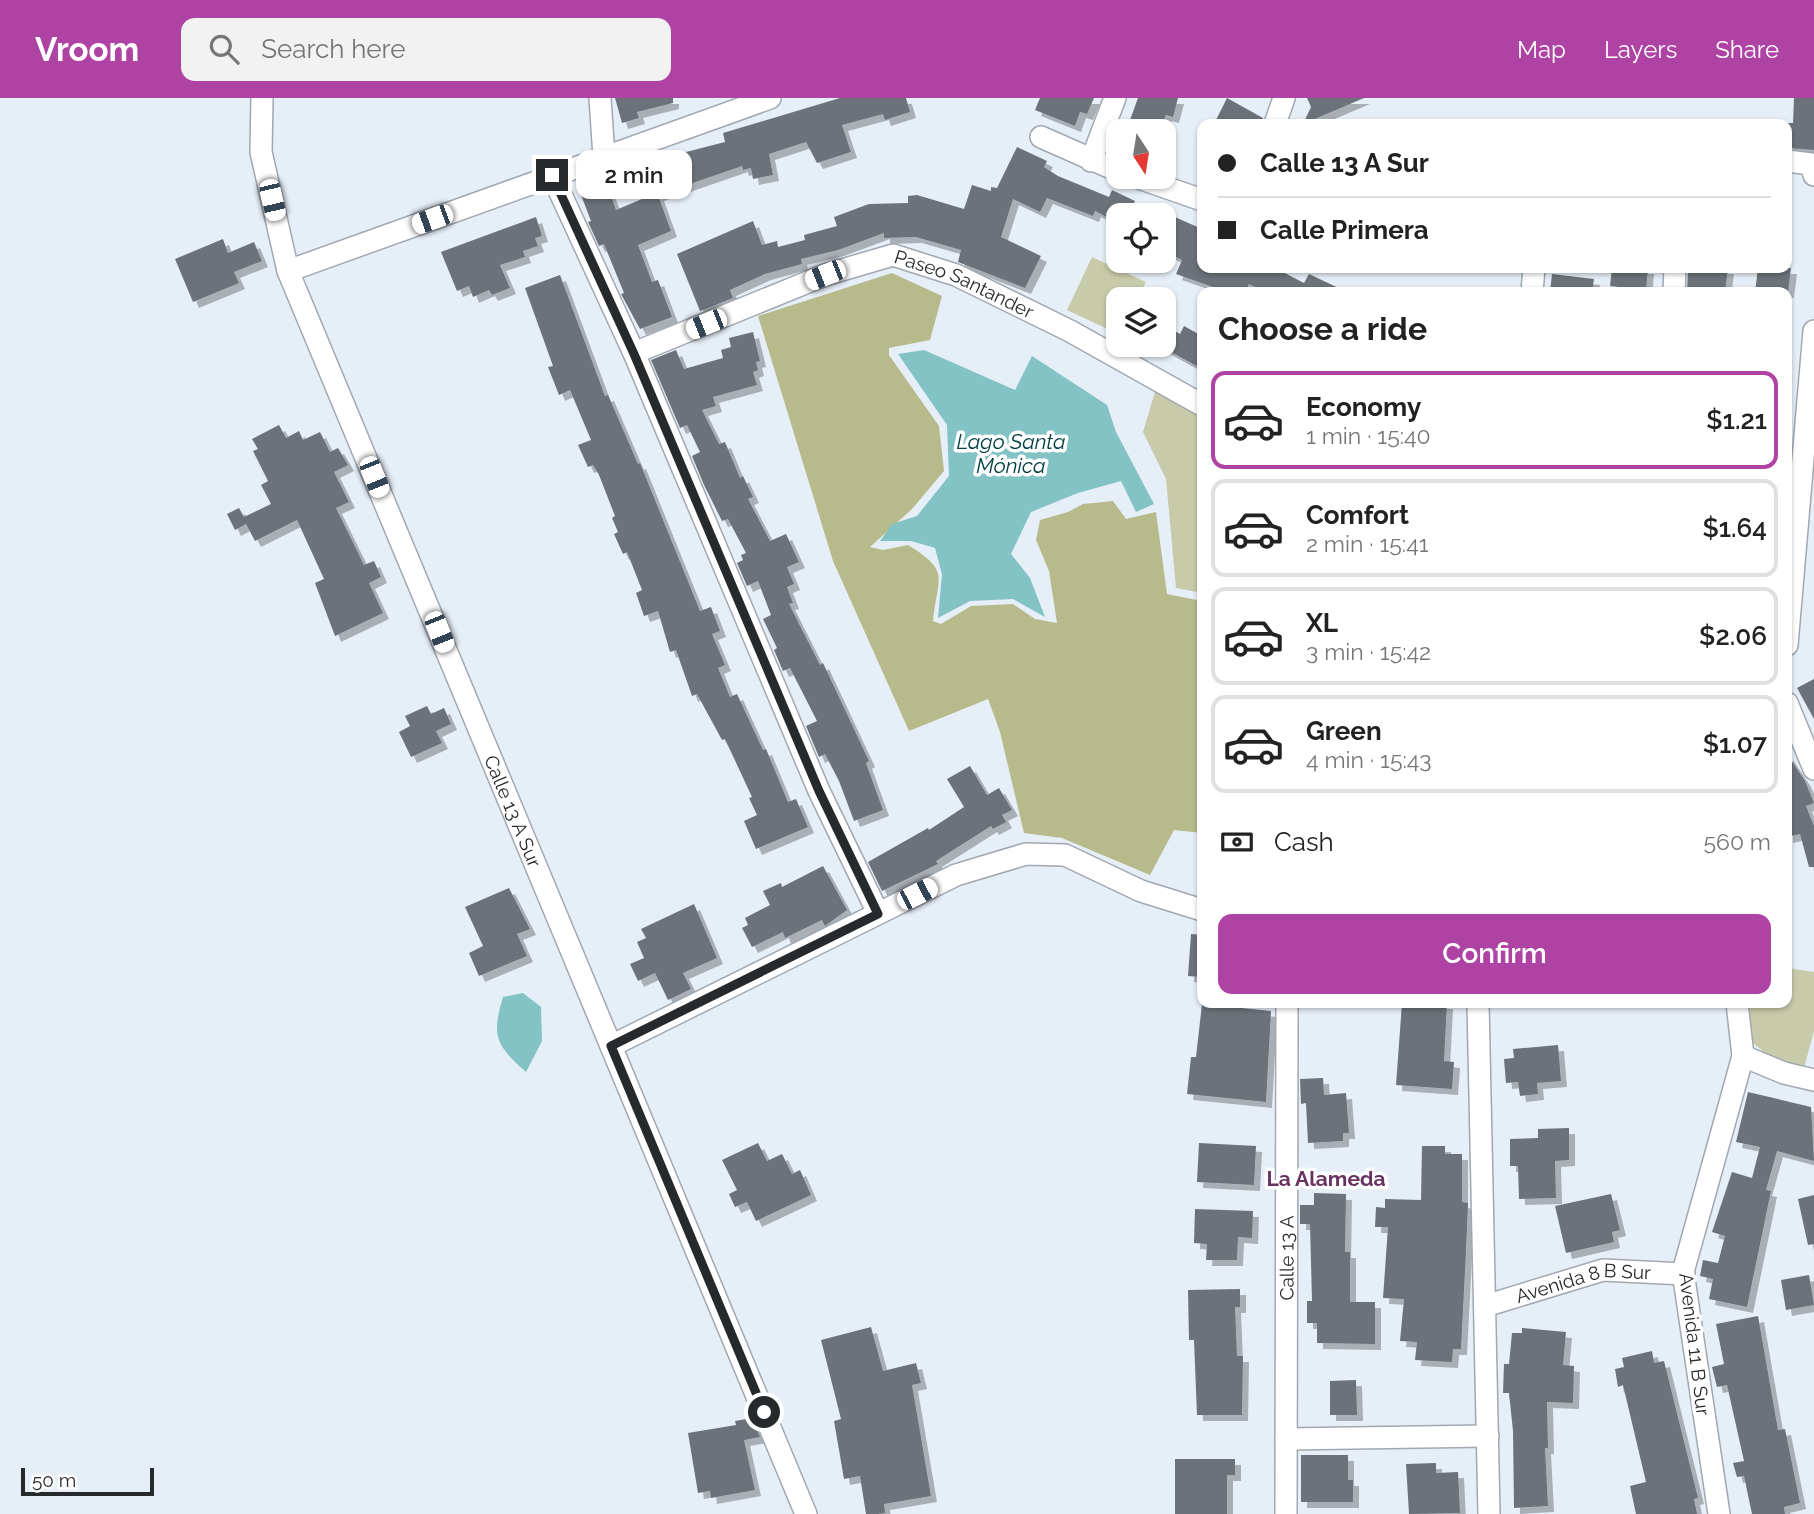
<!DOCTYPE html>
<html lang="en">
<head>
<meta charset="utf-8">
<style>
	:root { --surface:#fff; --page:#f2f2f2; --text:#222; --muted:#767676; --line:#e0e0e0; --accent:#af43a3 }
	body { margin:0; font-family:Raleway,sans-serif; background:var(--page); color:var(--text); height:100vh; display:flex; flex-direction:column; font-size:26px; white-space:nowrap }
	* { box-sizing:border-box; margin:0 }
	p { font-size:23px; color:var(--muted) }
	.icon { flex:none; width:38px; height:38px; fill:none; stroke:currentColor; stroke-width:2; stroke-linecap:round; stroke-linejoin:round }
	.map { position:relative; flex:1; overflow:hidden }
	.side { position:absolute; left:1197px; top:189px; width:595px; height:721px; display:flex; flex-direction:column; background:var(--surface); border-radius:14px; box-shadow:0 2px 5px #0004 }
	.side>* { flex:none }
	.guide { position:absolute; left:1197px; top:21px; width:595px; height:154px; border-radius:14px; box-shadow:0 2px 5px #0004; display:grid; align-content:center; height:154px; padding:0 21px; background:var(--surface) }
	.needle { width:46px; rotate:168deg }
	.fabs { position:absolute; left:1106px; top:21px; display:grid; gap:14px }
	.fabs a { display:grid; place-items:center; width:70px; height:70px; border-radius:14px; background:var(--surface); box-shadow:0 2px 5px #0004; font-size:35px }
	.scale { position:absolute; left:21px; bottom:18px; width:133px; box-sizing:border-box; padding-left:7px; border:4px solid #272a2d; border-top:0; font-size:19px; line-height:24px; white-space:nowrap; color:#272a2d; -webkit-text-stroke:5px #fff; paint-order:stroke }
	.end { position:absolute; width:32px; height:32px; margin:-16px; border:9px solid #272a2d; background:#fff; box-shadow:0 0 0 4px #fff }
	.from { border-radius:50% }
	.bubble { position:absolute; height:49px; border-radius:14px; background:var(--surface); box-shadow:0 2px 5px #0004; font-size:23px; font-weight:600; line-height:49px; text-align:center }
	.car { position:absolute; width:21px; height:42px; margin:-21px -10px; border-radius:9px; box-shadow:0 0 5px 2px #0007; background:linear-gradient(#fff 24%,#345 0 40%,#fff 0 76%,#345 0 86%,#fff 0) }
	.guide b { display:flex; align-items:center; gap:24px; height:66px; font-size:26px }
	.guide b+b { border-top:2px solid var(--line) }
	.guide i { width:18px; height:18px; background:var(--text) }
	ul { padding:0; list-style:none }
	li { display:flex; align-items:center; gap:21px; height:98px; margin:0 14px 10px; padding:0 7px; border:4px solid var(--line); border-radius:14px }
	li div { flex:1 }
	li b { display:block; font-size:26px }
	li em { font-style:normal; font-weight:600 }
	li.selected { border-color:var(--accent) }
	li>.icon { width:63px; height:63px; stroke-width:1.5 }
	h2 { padding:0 21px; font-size:32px; line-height:84px }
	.pay { display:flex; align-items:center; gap:18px; height:77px; padding:0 21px; font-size:26px }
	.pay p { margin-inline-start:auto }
	.cta { display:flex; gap:14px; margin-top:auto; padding:14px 21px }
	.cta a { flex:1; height:80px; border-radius:14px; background:var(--accent); color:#fff; font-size:28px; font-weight:600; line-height:80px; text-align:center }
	header { display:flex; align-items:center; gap:42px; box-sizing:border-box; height:98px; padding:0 35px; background:var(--accent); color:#fff }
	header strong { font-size:33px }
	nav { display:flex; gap:38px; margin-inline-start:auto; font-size:24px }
	.search { width:490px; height:63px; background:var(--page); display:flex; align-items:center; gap:18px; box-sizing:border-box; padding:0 24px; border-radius:14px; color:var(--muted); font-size:26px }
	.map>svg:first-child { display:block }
	.green { fill:#c8cba9 }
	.forest { fill:#b7bb8c }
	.water { fill:#83c2c5 }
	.building { fill:#6c727a; filter:url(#shadow) }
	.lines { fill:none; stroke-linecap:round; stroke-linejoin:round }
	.minor-casing { stroke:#a1a8b1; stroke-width:24 }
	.minor { stroke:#fff; stroke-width:21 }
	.route { stroke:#272a2d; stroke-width:9 }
	.labels { text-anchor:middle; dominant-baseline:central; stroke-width:7; stroke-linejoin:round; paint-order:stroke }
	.street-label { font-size:19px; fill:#272a2d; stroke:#fff }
	.water-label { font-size:21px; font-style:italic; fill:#034043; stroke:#fff }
	.neighbourhood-label { font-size:21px; font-weight:bold; fill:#683261; stroke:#fff }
</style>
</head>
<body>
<header>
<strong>Vroom</strong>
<div class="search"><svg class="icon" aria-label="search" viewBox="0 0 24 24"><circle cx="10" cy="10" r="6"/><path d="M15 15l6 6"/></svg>Search here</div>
<nav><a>Map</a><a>Layers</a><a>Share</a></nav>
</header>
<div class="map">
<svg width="1814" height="1416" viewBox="0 0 1814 1416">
	<defs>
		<filter id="shadow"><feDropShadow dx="6" dy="6" stdDeviation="0" flood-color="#0004"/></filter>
	</defs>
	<rect width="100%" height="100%" fill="#e6eef7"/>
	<g class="green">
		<polygon points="1092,159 1146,184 1138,201 1118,201 1118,236 1067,212"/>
		<polygon points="1155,294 1202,316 1202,495 1176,490 1166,381 1143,334"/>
		<polygon points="1787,870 1814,874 1814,933 1804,970 1770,958 1751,944 1748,905 1787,905"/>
	</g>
	<path class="forest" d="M892,175L942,198L930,242L889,250V257L939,328L944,373L912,411L870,449L883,452L908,447C952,474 937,479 933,523L941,526L971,508L1013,506L1035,521L1057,525L1049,473L1036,442L1040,422L1068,414L1083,406L1113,403L1126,421L1156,414L1167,496L1202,503V735L1174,732L1150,777L1062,740L1024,735L1000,634L988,601L909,633L833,463L758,218Z"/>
	<g class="water">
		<polygon points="924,252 1015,292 1032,258 1107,307 1116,334 1154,406 1136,414 1121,383 1078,395 1031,414 1011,456 1030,480 1045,519 1013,501 970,503 938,520 942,476 935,450 911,443 880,443 892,426 917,418 949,378 947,327 898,256"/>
		<path d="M523,895L541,909L542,943L526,974C496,947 491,939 503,899Z"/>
	</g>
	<g class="building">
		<polygon points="615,0 673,0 673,5 637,14 639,20 622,25"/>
		<polygon points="840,0 906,0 910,14 885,22 883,16 842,27 851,54 817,65 806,44 769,56 773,77 753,81 751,70 743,72 742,68 658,97 671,133 638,147 652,184 658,182 672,219 640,231 621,196 624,195 604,146 599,148 588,124 591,123 578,89 604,79 616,112 656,95 647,64 725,44 723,35"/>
		<polygon points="1040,0 1094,0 1087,16 1080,14 1075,28 1035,12"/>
		<polygon points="1138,0 1178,0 1173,19 1166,17 1160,33 1126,33"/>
		<polygon points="1227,0 1263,20 1262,26 1224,26 1216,22"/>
		<polygon points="1307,0 1364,0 1303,26 1311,9"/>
		<polygon points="1794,0 1814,0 1814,52 1787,50 1787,25 1793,25"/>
		<polygon points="1017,49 1047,63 1044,69 1058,78 1109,99 1112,92 1135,103 1128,117 1118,117 1118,125 1095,113 1093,118 1047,100 1040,114 1013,101 1001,139 1041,158 1025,190 958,164 961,152 916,139 884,140 884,135 838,152 801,161 802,166 765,176 730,192 733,200 700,213 677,156 753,123 762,147 777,143 778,149 805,142 804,137 837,128 834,119 869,106 908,105 908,98 917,97 964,111 972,87 991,93 991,89 997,90"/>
		<polygon points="1168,116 1202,131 1202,170 1275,170 1304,185 1309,176 1347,194 1265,194 1249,186 1246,194 1227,194 1176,176 1182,162 1164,153 1164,126"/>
		<polygon points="536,119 542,138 535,140 538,148 523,153 525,159 500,167 510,190 492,197 489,192 473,199 469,188 457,193 441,154"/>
		<polygon points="223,141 228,155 254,144 262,163 234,174 239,185 193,204 175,161"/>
		<polygon points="1612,170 1648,170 1646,192 1610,188"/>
		<polygon points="1688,170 1728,170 1725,194 1687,193"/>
		<polygon points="1758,170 1791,170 1788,194 1755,194"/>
		<polygon points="1552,176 1594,181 1592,194 1550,194"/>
		<polygon points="560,177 605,298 608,297 638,366 640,365 700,513 711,509 720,533 712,536 725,567 718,570 730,599 737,596 763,652 766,651 788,704 796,701 808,729 756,751 744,723 757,717 749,700 752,699 725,641 722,642 697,596 692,598 676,552 670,554 658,513 644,518 636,495 642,492 627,454 623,456 614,436 618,434 612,420 615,418 599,377 593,367 588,369 578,347 591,342 570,292 559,297 548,269 553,268 525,190"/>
		<polygon points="1164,227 1180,236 1184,228 1202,238 1202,271 1164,250"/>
		<polygon points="753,234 760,263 756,264 758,272 753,274 757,287 713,299 716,308 702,312 719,346 725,344 740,380 743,378 753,399 748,401 770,443 786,436 799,464 787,469 794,486 787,489 793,505 789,506 820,567 823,565 869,663 866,665 883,712 854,723 839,683 825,656 819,659 806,628 817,623 790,570 783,573 774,552 777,550 763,521 771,517 758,483 747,488 737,465 743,462 741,457 746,455 728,421 722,423 704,387 692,358 700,354 687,327 680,330 651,262 676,252 684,271 723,260 721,252 731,249 729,240"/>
		<polygon points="279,327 286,340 299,333 303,342 320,334 330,354 338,350 348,367 334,374 349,404 336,410 364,467 374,463 381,479 369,485 383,515 335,538 315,485 324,481 297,422 255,443 246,426 235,432 227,416 239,410 244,419 271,406 261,387 268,383 253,353 258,351 252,341"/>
		<polygon points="1814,581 1814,621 1797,590"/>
		<polygon points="427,608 431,616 444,610 451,626 436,633 442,645 411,659 399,634 410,628 405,618"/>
		<polygon points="1787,656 1805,683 1814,705 1806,708 1814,728 1814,769 1809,769 1800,736 1787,739"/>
		<polygon points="970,668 987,697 999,690 1012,712 1002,717 1006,724 993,731 991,728 936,763 938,766 882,793 868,764 928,730 929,732 964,709 947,681"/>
		<polygon points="823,768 847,812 825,828 822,822 785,840 783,834 752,849 742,830 748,827 745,820 770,807 763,793 781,785 782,789"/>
		<polygon points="509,790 530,831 517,836 527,858 479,878 469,855 483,848 465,809"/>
		<polygon points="694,806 717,860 683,875 691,891 668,902 655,875 638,883 630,866 644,860 637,844 646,840 641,831"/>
		<polygon points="1191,836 1202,837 1202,879 1188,878"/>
		<polygon points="1402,905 1447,905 1444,963 1454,964 1452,991 1396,987"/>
		<polygon points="1202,906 1271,913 1266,1004 1187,996 1191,959 1196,959"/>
		<polygon points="1558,947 1561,983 1537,985 1538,996 1520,998 1518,984 1506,985 1504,961 1514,960 1513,951"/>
		<polygon points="1323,980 1324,997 1346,995 1349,1035 1343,1035 1343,1043 1308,1045 1306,1005 1301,1006 1300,981"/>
		<polygon points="1748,994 1811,1009 1814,1063 1777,1053 1766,1092 1771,1093 1747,1209 1709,1201 1713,1181 1700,1178 1703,1162 1718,1165 1725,1138 1712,1134 1732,1074 1752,1080 1760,1049 1736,1044"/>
		<polygon points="1569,1030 1569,1062 1555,1063 1556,1100 1519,1101 1518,1068 1510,1068 1510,1041 1538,1040 1538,1031"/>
		<polygon points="758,1045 767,1063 782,1056 792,1076 800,1072 811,1097 756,1123 747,1104 735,1109 729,1096 737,1092 722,1062"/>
		<polygon points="1199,1045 1256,1048 1254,1087 1197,1084"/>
		<polygon points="1422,1048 1445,1048 1445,1056 1462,1056 1462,1104 1468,1105 1466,1153 1461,1251 1453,1251 1452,1264 1415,1262 1417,1244 1400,1243 1404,1201 1383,1200 1388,1129 1375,1129 1376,1109 1385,1110 1385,1101 1421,1102"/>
		<polygon points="1314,1095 1346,1096 1345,1154 1350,1154 1350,1204 1375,1204 1375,1246 1317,1245 1317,1225 1307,1225 1307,1203 1312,1203 1310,1126 1300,1126 1300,1107 1314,1107"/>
		<polygon points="1611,1096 1620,1132 1612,1134 1614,1144 1566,1155 1555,1108"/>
		<polygon points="1814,1097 1814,1146 1808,1147 1798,1101"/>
		<polygon points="1195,1111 1253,1113 1252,1140 1238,1139 1237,1162 1206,1162 1207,1146 1194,1145"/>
		<polygon points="1809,1177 1814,1207 1786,1212 1781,1182"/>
		<polygon points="1240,1191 1240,1209 1235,1209 1237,1258 1243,1258 1242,1317 1197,1317 1194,1242 1189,1242 1188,1192"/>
		<polygon points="1758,1218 1778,1332 1785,1331 1800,1405 1784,1409 1785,1416 1752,1416 1744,1378 1737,1379 1733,1365 1744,1363 1727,1287 1717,1289 1712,1269 1724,1266 1716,1226"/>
		<polygon points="871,1229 883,1273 916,1265 921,1285 912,1287 931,1398 884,1406 885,1415 878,1416 866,1416 860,1378 844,1381 834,1323 841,1321 821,1242"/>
		<polygon points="1522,1230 1566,1234 1563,1267 1574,1268 1573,1305 1547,1304 1548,1350 1545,1350 1548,1408 1514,1410 1513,1333 1509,1295 1503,1295 1504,1266 1509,1266 1512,1235 1522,1235"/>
		<polygon points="1652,1253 1654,1265 1664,1263 1698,1400 1694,1401 1697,1416 1636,1416 1630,1388 1646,1384 1623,1287 1618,1289 1615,1271 1624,1269 1622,1260"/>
		<polygon points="1356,1282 1357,1317 1330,1317 1330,1283"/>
		<polygon points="752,1320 760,1339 744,1342 755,1392 711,1400 710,1393 698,1395 688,1335 736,1327 735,1323"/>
		<polygon points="1301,1357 1348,1357 1348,1382 1353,1382 1353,1404 1301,1404"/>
		<polygon points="1175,1361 1235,1361 1235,1377 1227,1377 1227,1416 1175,1416"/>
		<polygon points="1436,1365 1436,1375 1458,1374 1460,1415 1409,1416 1406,1366"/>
	</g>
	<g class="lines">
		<g class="minor-casing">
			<g id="minor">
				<path id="s1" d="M262,0L261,54L288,173L806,1416"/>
				<polyline points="600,0 604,59"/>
				<polyline points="1275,26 1284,0"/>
				<polyline points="1041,39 1118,73"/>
				<polyline points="1091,63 1115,0"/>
				<polyline points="1787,63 1811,66 1814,77"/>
				<polyline points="552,77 634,255 819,693 878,815"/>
				<polyline points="1136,79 1202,102"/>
				<polyline points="288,173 770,0"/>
				<polyline points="1532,194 1534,170"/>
				<polyline points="1674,194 1675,170"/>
				<path id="s2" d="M634,255L825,177L893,157L956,177L1070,233L1202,307"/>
				<polyline points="1787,547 1814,233"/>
				<polyline points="1787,605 1814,671"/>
				<polyline points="1478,905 1489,1416"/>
				<polyline points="611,948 956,777 1026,756 1065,757 1141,793 1202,812"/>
				<polyline points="1743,958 1784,975 1814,982"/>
				<path id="s3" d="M1485,1208L1603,1172L1684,1176"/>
				<polyline points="1286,1341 1488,1338"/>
				<path id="s4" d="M1286,1416L1287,905"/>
				<polyline points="1719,1416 1683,1174 1743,958 1737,905"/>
			</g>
		</g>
		<use href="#minor" class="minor"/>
	</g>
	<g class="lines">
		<polyline class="route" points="552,77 634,256 819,693 878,816 611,948 764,1314"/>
	</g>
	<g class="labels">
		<g class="street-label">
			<text stroke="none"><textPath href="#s2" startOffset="354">Paseo Santander</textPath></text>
			<text stroke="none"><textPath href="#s1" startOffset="761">Calle 13 A Sur</textPath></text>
			<text stroke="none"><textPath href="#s4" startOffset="256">Calle 13 A</textPath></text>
			<text stroke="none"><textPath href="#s3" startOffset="102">Avenida 8 B Sur</textPath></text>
			<text transform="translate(1695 1246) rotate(83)">Avenida 11 B Sur</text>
		</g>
		<g class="water-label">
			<text x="1011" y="343">Lago Santa<tspan x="1011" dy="24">Mónica</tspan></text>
		</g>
		<g class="neighbourhood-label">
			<text x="1326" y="1080">La Alameda</text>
		</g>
	</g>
</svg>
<div class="fabs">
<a><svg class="needle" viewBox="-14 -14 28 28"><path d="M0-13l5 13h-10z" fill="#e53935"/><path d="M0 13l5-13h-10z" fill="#767676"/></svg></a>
<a><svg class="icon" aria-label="locate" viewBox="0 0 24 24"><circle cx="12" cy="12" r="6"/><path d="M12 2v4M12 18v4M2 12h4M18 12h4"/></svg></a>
<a><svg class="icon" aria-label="layers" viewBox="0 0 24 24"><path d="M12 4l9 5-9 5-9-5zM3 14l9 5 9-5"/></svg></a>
</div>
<div class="scale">50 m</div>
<i class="end from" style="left:764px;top:1314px"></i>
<i class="end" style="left:552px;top:77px"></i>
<div class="bubble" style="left:576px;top:52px;width:116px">2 min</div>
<i class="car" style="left:272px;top:102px;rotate:167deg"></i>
<i class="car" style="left:432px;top:121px;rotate:250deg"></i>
<i class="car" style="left:825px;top:177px;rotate:248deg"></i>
<i class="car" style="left:706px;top:226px;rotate:248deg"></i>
<i class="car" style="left:374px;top:379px;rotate:158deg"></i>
<i class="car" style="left:439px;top:534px;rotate:158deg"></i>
<i class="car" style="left:917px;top:796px;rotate:63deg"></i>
<div class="guide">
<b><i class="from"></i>Calle 13 A Sur</b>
<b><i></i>Calle Primera</b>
</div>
<section class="side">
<h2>Choose a ride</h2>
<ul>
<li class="selected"><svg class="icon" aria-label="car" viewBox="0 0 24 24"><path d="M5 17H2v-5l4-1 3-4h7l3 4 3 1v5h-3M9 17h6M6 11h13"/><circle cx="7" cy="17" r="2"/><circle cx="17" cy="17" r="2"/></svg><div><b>Economy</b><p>1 min · 15:40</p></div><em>$1.21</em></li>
<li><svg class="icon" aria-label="car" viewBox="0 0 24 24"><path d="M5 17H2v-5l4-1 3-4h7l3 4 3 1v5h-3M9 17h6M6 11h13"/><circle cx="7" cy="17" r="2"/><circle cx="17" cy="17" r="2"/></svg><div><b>Comfort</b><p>2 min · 15:41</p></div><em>$1.64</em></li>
<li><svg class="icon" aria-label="car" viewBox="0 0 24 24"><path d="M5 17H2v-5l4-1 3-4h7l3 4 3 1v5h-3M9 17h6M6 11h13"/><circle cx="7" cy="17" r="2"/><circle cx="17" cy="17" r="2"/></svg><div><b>XL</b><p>3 min · 15:42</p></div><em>$2.06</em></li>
<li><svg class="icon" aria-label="car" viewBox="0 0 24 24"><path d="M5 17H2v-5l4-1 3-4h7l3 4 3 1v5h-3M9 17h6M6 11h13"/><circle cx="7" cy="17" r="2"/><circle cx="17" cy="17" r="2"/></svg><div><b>Green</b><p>4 min · 15:43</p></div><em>$1.07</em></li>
</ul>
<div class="pay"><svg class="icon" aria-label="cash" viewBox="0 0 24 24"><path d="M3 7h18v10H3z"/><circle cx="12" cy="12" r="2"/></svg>Cash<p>560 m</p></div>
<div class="cta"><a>Confirm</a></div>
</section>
</div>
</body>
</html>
